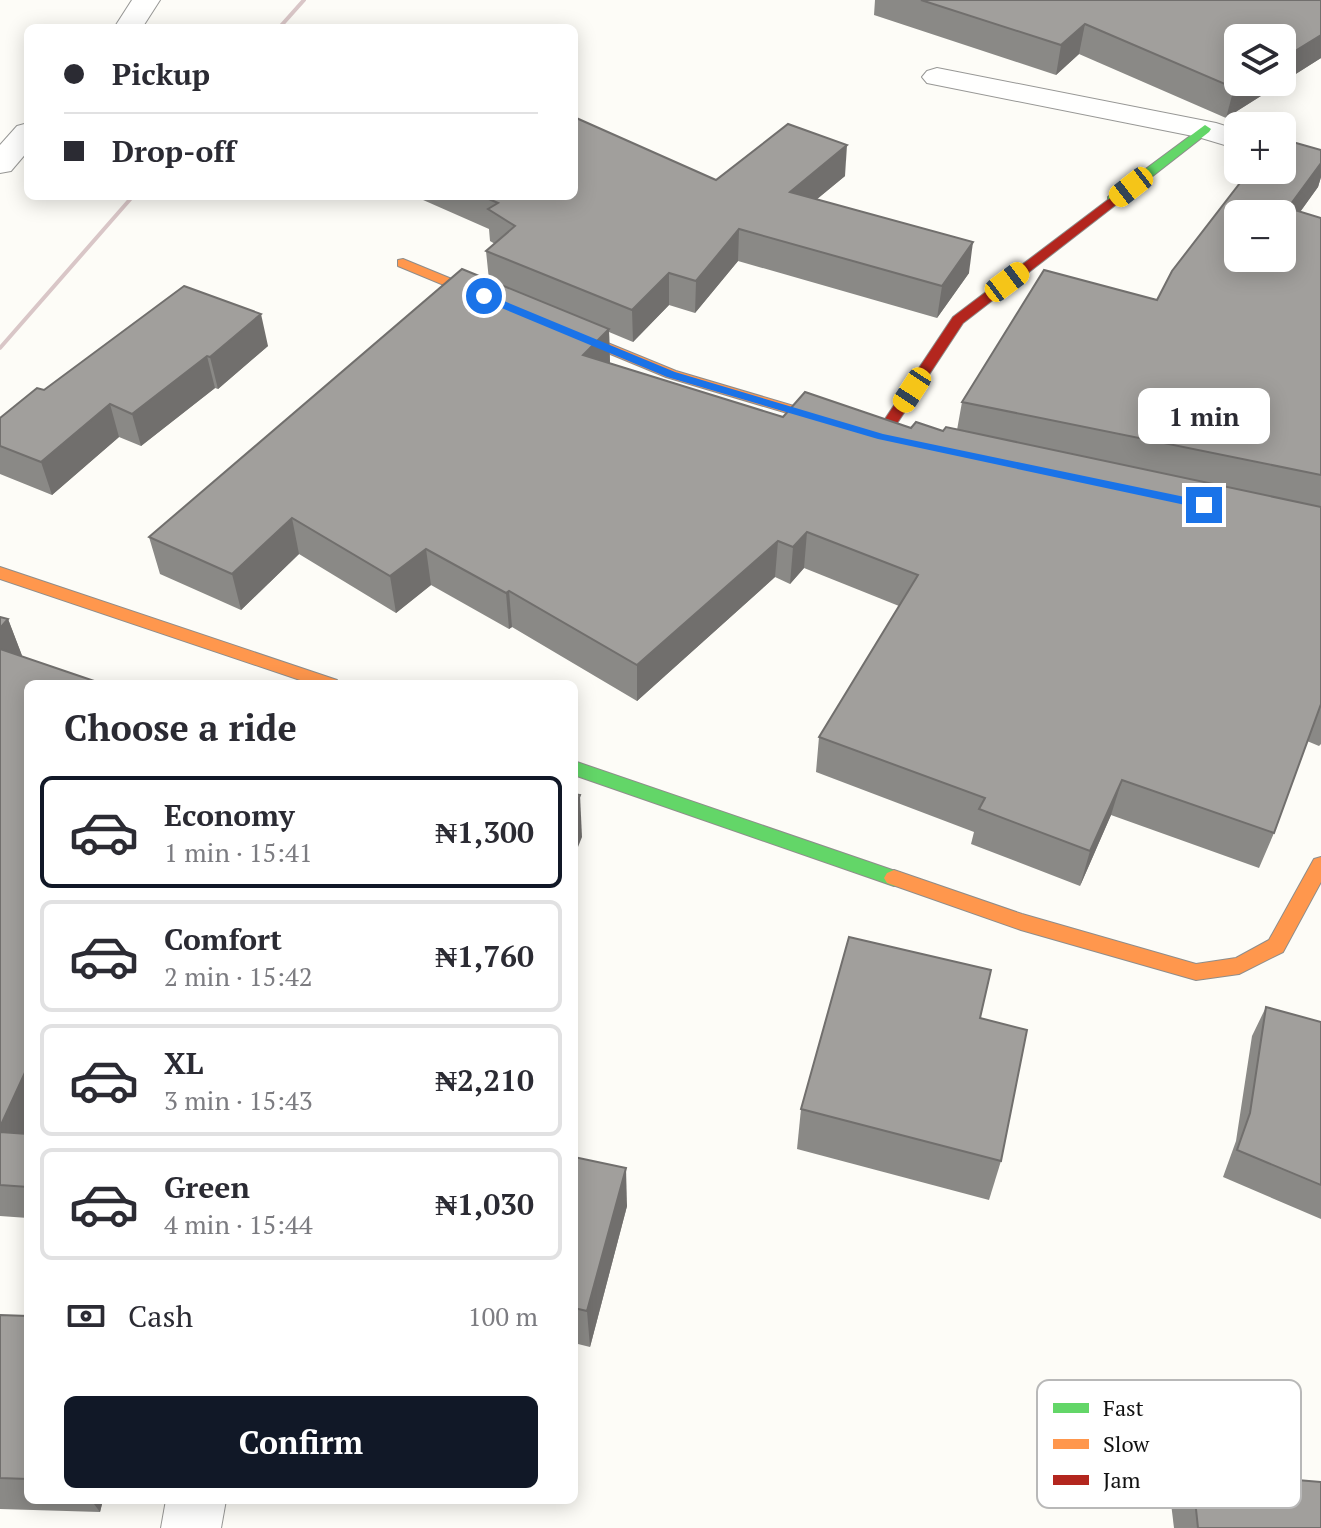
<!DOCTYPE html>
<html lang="en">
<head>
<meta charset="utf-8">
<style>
	:root { --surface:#fff; --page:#f7f7f7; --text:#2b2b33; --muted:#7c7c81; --line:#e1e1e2; --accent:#111827 }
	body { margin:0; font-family:"PT Serif",serif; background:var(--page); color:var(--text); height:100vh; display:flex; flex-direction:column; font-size:30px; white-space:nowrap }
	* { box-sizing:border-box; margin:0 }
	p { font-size:26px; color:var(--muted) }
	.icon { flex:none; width:44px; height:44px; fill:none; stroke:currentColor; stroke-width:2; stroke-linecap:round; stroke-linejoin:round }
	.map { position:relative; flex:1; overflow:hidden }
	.panel { position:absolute; left:24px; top:680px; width:554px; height:824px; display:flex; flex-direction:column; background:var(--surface); border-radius:12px; box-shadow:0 4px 20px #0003 }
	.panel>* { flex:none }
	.banner { position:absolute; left:24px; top:24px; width:554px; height:176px; border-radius:12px; box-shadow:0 4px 20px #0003; display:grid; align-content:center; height:176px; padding:0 40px; background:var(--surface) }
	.tools { position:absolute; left:1224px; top:24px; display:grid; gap:16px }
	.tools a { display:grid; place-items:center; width:72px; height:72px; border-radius:12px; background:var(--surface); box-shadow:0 4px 20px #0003; font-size:40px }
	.end { position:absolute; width:36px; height:36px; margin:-18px; border:10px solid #1a73e8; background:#fff; box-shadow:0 0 0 4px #fff }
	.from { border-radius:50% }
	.bubble { position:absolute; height:56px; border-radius:12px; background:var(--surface); box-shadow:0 4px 20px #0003; font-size:26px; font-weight:600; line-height:56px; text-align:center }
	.car { position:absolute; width:24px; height:48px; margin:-24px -12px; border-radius:10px; box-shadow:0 0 6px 2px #0007; background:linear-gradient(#f5c518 24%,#345 0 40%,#f5c518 0 76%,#345 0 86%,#f5c518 0) }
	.banner b { display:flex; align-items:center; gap:28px; height:76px; font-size:30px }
	.banner b+b { border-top:2px solid var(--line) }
	.banner i { width:20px; height:20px; background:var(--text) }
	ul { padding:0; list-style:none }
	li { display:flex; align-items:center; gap:24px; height:112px; margin:0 16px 12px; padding:0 24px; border:4px solid var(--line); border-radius:12px }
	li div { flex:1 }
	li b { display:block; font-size:30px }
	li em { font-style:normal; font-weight:600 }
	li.on { border-color:var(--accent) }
	li>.icon { width:72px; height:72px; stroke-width:1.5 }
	h2 { padding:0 40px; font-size:36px; line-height:96px }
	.pay { display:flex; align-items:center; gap:20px; height:88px; padding:0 40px; font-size:30px }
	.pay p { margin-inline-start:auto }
	.action { display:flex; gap:16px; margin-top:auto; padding:16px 40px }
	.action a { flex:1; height:92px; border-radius:12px; background:var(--accent); color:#fff; font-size:32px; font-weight:600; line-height:92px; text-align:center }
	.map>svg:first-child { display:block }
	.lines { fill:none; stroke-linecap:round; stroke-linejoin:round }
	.street-casing { stroke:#979795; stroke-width:2 }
	.fast-casing { stroke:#8e8d8b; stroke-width:2 }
	.slow-casing { stroke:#8e8d8b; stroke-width:2 }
	.jam-casing { stroke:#8e8d8b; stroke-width:2 }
	.street { fill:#fffffe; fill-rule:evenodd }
	.fast { fill:#63d668; fill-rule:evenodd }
	.slow { fill:#ff974d; fill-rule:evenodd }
	.jam { fill:#b3261e; fill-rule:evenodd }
	.rail { stroke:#d9c6c7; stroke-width:4 }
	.wall { fill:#8a8986 }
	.shaded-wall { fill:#716f6d }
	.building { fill:#a19f9c; stroke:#716f6d; stroke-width:2; fill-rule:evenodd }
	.route { fill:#1a73e8 }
	.key { fill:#fff; stroke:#b8b8b8; stroke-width:2 }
	.key-label { font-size:22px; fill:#111 }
</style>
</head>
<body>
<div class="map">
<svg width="1321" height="1528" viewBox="0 0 1321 1528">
	<rect width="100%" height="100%" fill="#fdfcf7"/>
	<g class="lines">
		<g class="street-casing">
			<g id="street">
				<polygon points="132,0 160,0 142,28 114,28"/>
				<polygon points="937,68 1216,123 1238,130 1238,149 1198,137 927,83 922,77 927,71"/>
				<polygon points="28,123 28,151 11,171 0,173 0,145 17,126"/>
				<polygon points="166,1500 226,1500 221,1528 161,1528"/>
			</g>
		</g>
		<g class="fast-casing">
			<g id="fast">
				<polygon points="1205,125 1211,129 1209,132 1118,203 1108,203 1108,197"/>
				<polygon points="574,761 901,873 904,878 901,883 894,886 574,775"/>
			</g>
		</g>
		<g class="slow-casing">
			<g id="slow">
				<polygon points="403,259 676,371 851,423 853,426 846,431 841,429 666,377 398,266 398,260"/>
				<polygon points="0,567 337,680 340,684 312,684 0,579"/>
				<polygon points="1321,857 1321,882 1283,952 1239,974 1196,980 1021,930 887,883 884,878 887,873 894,870 1022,914 1196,964 1236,958 1269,940 1314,859"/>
			</g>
		</g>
		<g class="jam-casing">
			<polygon id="jam" points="1113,196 1119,200 1118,203 963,323 886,440 876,440 873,437 953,317"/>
		</g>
		<use href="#street" class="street"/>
		<use href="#fast" class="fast"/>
		<use href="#slow" class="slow"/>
		<use href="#jam" class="jam"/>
		<g class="rail">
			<polyline points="279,28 304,0"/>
			<polyline points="0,348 133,196"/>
		</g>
	</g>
	<g class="wall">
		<polygon points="875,0 1321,0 1321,58 1226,118 1079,54 1056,75 874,15"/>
		<polygon points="1321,150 1321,177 1318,187 1300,212 1321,218 1321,744 1319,746 1307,741 1274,833 1259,868 1111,815 1080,886 971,844 974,832 816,772 819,737 899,606 804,568 790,584 775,577 637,701 512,627 509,629 431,585 396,613 299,554 241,610 160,574 149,537 489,280 486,251 495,244 490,241 489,229 414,196 574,196 716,180 845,176 817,199 969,273 937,318 738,261 695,313 669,305 633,342 609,332 610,363 783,417 943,431 957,430 962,402 1157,300"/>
		<polygon points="184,286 268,346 218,389 215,388 141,446 119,437 52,495 0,474 0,418 44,390"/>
		<polygon points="0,617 8,619 22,656 28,684 28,1218 0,1216"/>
		<polygon points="1266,1007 1321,1022 1321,1219 1223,1177 1236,1141 1252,1036"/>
		<polygon points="980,1018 1001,1161 989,1200 797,1149 801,1109"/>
		<polygon points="574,1157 627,1206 590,1347 574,1343"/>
		<polygon points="0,1315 28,1316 28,1500 103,1500 100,1512 0,1509"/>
		<polygon points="1192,1471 1321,1528 1174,1528 1171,1503"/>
	</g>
	<g class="shaded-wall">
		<polygon points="1085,24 1079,54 1056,75 1061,45"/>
		<polygon points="1321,35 1321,58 1226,118 1234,88 1244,82 1282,82 1282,59"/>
		<polygon points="847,145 845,176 788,223 790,192"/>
		<polygon points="1321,163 1321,177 1318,187 1282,237 1288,208"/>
		<polygon points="739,229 738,261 695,313 696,281"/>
		<polygon points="973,242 969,273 937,318 942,286"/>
		<polygon points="669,273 669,305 633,342 632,310"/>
		<polygon points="261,314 268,346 218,389 210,357"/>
		<polygon points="609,329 610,365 583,355"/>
		<polygon points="207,356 215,388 141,446 132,414"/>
		<polygon points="110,404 119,437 52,495 41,462"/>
		<polygon points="292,518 299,554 241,610 232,574"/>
		<polygon points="807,532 804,568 790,584 793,547"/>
		<polygon points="778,541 775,577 637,701 637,665"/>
		<polygon points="426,549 431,585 396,613 390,576"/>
		<polygon points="509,591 512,627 509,629 506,593"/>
		<polygon points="8,619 23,658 0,677 0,628"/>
		<polygon points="1122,780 1111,815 1080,886 1090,851"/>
		<polygon points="580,795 582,837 574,857 574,809"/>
		<polygon points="28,1066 28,1142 0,1135 0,1127"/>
		<polygon points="626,1168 627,1206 590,1347 587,1311"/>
		<polygon points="91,1500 103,1500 100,1512"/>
	</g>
	<g class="building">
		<polygon points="921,0 1321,0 1321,35 1282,59 1282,38 1238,38 1238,82 1244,82 1234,88 1085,24 1061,45"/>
		<polygon points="574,117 716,180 788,124 847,145 790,192 973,242 942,286 739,229 696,281 669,273 632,310 486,251 515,226 488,209 498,203 482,196 574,196"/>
		<path d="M1282,139L1321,150V163L1288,208L1321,218V475L962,402L1044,270L1157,300L1172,271L1250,170H1282ZM1238,214H1282V258H1238Z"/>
		<polygon points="462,269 609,329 583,355 783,417 805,392 911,428 916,422 943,431 946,427 1321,507 1321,704 1274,833 1122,780 1090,851 979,809 985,798 819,737 918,575 807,532 793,547 778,541 637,665 509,591 506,593 426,549 390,576 292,518 232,574 149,537"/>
		<polygon points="184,286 261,314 210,357 207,356 132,414 110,404 41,462 0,446 0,418 37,388 44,390"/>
		<polygon points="0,617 8,619 0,628"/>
		<polygon points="0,649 103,684 28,684 28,1066 0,1127"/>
		<polygon points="574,794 580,795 574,809"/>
		<polygon points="849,937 991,970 980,1018 1027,1030 1001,1161 801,1109"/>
		<polygon points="1266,1007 1321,1022 1321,1185 1237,1150 1250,1113"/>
		<polygon points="0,1132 28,1134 28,1187 0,1185"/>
		<polygon points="574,1157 626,1168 587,1311 574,1308"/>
		<polygon points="0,1315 28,1316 28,1479 0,1478"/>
		<polygon points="1192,1471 1321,1482 1321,1528 1198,1528"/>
	</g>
	<polygon class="route" points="480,294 487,294 675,372 883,434 1204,501 1209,505 1204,509 878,439 667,377 480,299"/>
	<rect x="1037" y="1380" width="264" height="128" rx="12" class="key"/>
	<rect x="1053" y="1403" width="36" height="10" fill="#63d668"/>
	<rect x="1053" y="1439" width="36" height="10" fill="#ff974d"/>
	<rect x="1053" y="1475" width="36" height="10" fill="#b3261e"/>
	<g class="key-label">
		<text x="1103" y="1416">Fast</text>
		<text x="1103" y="1452">Slow</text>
		<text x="1103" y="1488">Jam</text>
	</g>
</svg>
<div class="tools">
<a><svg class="icon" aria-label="layers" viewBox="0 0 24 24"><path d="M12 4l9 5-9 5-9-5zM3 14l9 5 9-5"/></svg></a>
<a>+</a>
<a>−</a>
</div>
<i class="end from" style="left:484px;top:296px"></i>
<i class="end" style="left:1204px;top:505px"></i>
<div class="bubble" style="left:1138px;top:388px;width:132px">1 min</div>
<i class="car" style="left:1131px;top:187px;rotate:232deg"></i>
<i class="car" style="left:1007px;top:282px;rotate:53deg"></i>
<i class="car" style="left:912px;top:390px;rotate:213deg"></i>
<div class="banner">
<b><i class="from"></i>Pickup</b>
<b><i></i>Drop-off</b>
</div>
<section class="panel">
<h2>Choose a ride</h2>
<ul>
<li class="on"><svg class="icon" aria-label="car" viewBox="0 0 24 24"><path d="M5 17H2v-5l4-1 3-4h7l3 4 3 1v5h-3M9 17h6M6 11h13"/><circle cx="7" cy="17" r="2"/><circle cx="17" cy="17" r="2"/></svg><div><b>Economy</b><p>1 min · 15:41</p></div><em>₦1,300</em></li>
<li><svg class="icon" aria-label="car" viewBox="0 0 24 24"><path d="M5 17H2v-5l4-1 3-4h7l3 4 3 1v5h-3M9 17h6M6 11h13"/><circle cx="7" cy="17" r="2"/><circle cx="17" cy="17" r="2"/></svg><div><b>Comfort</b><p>2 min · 15:42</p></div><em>₦1,760</em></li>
<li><svg class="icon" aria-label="car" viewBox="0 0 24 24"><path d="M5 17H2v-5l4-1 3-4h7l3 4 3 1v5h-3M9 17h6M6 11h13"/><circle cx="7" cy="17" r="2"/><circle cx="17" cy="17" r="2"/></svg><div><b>XL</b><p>3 min · 15:43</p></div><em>₦2,210</em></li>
<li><svg class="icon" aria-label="car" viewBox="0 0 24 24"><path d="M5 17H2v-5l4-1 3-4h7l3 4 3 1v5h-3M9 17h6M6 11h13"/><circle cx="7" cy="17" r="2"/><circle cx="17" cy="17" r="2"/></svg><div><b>Green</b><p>4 min · 15:44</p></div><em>₦1,030</em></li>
</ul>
<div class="pay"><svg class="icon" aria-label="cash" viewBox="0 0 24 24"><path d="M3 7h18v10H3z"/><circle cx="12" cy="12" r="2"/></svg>Cash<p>100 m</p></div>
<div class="action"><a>Confirm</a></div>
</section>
</div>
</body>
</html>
